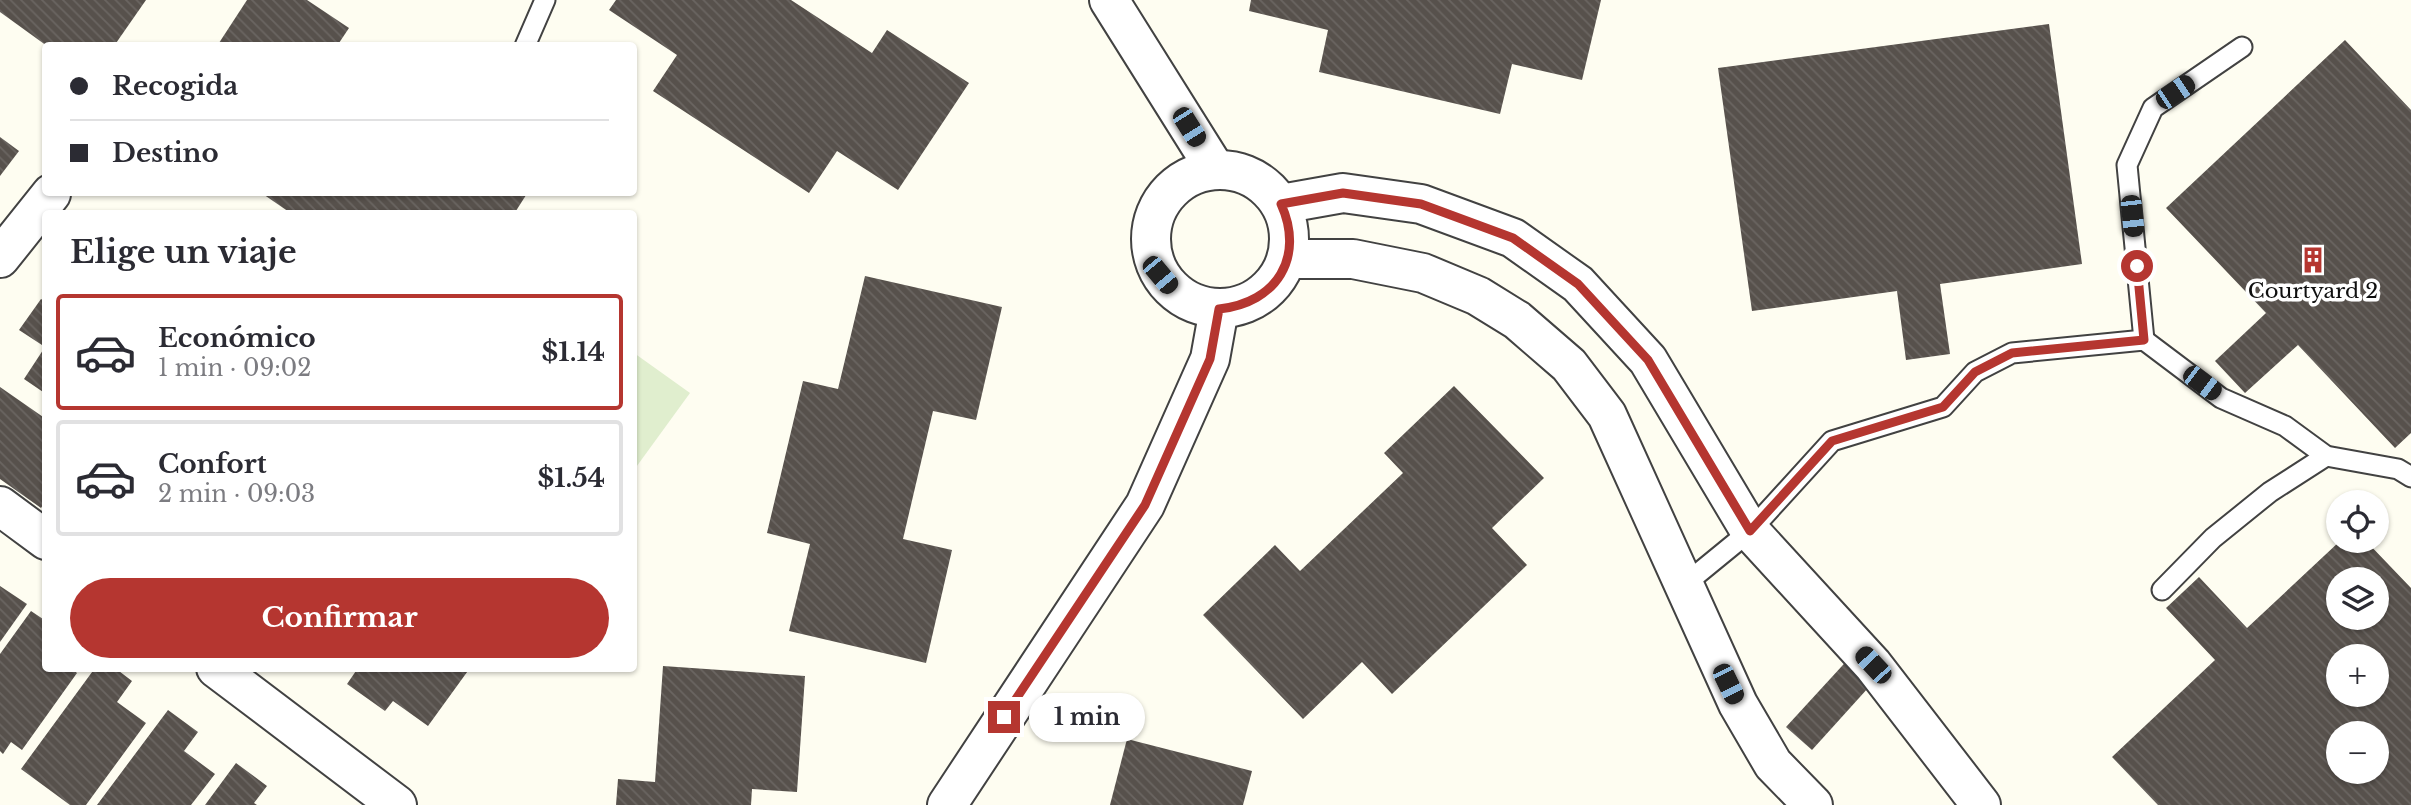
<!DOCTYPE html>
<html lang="es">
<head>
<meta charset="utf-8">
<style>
	:root { --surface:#fff; --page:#f2f2f3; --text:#2b2b33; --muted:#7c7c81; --line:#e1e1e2; --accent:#b53630 }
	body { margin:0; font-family:"Libre Baskerville",serif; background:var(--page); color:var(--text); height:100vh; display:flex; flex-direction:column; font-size:26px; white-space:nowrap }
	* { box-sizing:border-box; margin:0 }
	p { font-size:23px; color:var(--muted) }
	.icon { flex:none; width:38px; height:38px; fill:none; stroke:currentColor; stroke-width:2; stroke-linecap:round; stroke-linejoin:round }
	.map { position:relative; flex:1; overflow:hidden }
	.details { position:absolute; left:42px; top:210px; width:595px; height:462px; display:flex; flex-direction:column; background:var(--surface); border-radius:7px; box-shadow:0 2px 5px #0004 }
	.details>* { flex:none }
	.top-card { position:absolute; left:42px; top:42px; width:595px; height:154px; border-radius:7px; box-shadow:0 2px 5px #0004; display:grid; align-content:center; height:154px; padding:0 28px; background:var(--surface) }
	.controls { position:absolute; left:2326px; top:490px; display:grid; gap:14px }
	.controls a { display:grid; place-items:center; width:63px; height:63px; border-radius:50%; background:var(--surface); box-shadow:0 2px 5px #0004; font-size:35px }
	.end { position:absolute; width:32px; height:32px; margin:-16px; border:9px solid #b53630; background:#fff; box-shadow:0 0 0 4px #fff }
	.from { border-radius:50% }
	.bubble { position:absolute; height:49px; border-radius:24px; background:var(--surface); box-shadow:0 2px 5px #0004; font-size:23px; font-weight:700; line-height:49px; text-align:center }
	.car { position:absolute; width:21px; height:42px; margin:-21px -10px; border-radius:9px; box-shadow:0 0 5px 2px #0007; background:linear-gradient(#222 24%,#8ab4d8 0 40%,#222 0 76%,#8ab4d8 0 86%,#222 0) }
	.top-card b { display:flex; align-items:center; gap:24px; height:66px; font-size:26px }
	.top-card b+b { border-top:2px solid var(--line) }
	.top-card i { width:18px; height:18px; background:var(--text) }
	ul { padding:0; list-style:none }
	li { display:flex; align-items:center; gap:21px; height:116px; margin:0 14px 10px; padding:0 14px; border:4px solid var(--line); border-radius:7px }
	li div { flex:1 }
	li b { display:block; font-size:26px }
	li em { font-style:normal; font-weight:700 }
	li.selected { border-color:var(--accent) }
	li>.icon { width:63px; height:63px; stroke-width:1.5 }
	h2 { padding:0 28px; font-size:32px; line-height:84px }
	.cta { display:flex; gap:14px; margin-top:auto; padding:14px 28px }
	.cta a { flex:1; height:80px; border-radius:42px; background:var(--accent); color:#fff; font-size:28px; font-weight:700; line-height:80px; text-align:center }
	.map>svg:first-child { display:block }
	.pitch { fill:#e0eece }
	.building { fill:url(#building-back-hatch); fill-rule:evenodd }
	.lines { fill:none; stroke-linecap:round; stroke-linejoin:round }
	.service-casing { stroke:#424242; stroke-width:23 }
	.minor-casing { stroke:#424242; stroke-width:42 }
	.service { stroke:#fff; stroke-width:19 }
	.minor { stroke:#fff; stroke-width:38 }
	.route { stroke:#b53630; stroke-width:9 }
	.labels { text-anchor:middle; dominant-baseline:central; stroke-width:7; stroke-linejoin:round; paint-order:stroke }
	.poi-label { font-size:21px; fill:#0f0f0f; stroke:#fff }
</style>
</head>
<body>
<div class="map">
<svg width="2411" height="805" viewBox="0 0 2411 805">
	<defs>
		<pattern id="building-back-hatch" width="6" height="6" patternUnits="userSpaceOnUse" patternTransform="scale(1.75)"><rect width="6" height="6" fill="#57514c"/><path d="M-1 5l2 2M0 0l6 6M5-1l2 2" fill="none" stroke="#6a6561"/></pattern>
	</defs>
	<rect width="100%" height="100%" fill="#fefdf1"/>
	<polygon class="pitch" points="634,353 690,393 634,470"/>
	<g class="building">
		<polygon points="0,0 146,0 114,46 47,46 0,12"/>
		<polygon points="247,0 307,0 349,28 337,46 217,46"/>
		<polygon points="616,0 791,0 872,53 887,30 969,83 898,190 837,151 809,193 653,91 677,55 609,10"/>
		<polygon points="1251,0 1601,0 1582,80 1512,64 1500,114 1319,72 1328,30 1249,11"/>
		<polygon points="2049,24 2082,264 1940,284 1950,354 1906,360 1897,291 1752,311 1718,68"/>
		<polygon points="2345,40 2411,110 2411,433 2395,448 2298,345 2245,393 2215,361 2266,313 2166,208"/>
		<polygon points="0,137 19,151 0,176"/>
		<polygon points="260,192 528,192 514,214 292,214"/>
		<polygon points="865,276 1002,307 976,420 933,411 903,539 952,550 926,663 789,631 810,544 767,533 803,381 838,389"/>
		<polygon points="41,299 46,302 46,394 24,379 45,347 19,330"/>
		<polygon points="1454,386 1544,478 1492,528 1527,565 1392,694 1362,662 1303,719 1203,615 1275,545 1300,571 1403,473 1384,453"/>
		<polygon points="0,387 46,419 46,501 41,508 0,479"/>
		<path d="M2340,541H2366L2411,588V805H2158L2112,757L2215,660L2166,608L2199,577L2247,628ZM2338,579H2376V618H2338ZM2338,656H2376V695H2338ZM2338,733H2376V772H2338Z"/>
		<polygon points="0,586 27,604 0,642"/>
		<polygon points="31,611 46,621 46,668 71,668 77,673 22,750 11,742 3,754 0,751 0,654"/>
		<polygon points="1853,654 1878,677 1812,750 1786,727"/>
		<polygon points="663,666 805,676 797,792 752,789 751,805 616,805 618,779 655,782"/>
		<polygon points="95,668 115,668 132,681 117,702 146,723 86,805 70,805 21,769"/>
		<polygon points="358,668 470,668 428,726 393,701 385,711 347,684"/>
		<polygon points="168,710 198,732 184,751 215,774 191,805 97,805"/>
		<polygon points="1127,739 1252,771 1243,805 1110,805"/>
		<polygon points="236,763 267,786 254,803 257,805 205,805"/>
	</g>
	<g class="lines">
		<g class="service-casing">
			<g id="service">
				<polyline points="525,46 545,0"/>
				<polyline points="2144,340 2127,165 2153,108 2242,47"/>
				<polyline points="1684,585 1750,531 1832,441 1943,407 1975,372 2012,353 2144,340 2221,398 2285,426 2326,456 2398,469 2411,477"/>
				<polyline points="2162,590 2213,538 2270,492 2326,456"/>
			</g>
		</g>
		<g class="minor-casing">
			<g id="minor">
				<polyline points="1109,0 1215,169"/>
				<circle cx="1220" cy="239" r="69"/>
				<polyline points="1281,204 1343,193 1421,204 1513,238 1578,284 1648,360 1750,531 1873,665 1981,805"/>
				<polyline points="0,258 51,194"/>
				<polyline points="1288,259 1353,259 1423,273 1478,296 1517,320 1569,365 1607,415 1738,704 1773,764 1813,805"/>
				<polyline points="0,506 46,540"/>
				<polyline points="216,668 397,805"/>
				<polyline points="947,805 1145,505 1210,359 1219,309"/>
			</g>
		</g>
		<use href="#service" class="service"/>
		<use href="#minor" class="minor"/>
	</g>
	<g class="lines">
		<path class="route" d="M1004,717L1145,505L1210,359L1219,309C1277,303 1305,257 1281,204L1343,193L1421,204L1513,238L1578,284L1648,360L1750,531L1832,441L1943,407L1975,372L2012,353L2144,340L2137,266"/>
	</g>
	<defs>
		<g id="building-bare" transform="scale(2.1)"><path d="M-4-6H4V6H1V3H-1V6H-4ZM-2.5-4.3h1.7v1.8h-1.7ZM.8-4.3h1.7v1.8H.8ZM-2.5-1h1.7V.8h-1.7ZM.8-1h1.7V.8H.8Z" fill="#b53630" stroke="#fff" stroke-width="2.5" paint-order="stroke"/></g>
	</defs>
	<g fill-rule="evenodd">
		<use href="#building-bare" x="2313" y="260"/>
	</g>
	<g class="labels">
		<g class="poi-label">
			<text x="2313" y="291">Courtyard 2</text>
		</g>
	</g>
</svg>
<div class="controls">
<a><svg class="icon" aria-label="locate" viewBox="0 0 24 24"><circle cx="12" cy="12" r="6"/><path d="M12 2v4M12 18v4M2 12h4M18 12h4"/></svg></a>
<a><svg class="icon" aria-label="layers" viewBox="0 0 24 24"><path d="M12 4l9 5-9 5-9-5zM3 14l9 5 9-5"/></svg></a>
<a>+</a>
<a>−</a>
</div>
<i class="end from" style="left:2137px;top:266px"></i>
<i class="end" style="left:1004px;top:717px"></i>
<div class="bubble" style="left:1029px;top:693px;width:116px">1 min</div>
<i class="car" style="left:2175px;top:92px;rotate:56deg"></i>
<i class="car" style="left:1189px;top:127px;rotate:148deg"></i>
<i class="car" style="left:2132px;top:216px;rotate:174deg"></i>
<i class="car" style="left:1160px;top:275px;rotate:140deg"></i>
<i class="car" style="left:2202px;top:383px;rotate:127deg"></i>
<i class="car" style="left:1873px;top:665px;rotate:317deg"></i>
<i class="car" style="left:1728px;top:684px;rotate:154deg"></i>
<div class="top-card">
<b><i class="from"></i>Recogida</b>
<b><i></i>Destino</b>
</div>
<section class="details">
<h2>Elige un viaje</h2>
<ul>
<li class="selected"><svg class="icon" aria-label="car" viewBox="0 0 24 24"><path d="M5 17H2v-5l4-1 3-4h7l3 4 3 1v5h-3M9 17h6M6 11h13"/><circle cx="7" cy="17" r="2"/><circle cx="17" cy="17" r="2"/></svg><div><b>Económico</b><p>1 min · 09:02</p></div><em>$1.14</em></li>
<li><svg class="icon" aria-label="car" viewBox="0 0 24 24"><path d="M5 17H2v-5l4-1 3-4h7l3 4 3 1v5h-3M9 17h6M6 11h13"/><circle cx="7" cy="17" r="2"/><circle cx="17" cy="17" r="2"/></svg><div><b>Confort</b><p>2 min · 09:03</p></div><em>$1.54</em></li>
</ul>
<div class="cta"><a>Confirmar</a></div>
</section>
</div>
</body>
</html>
